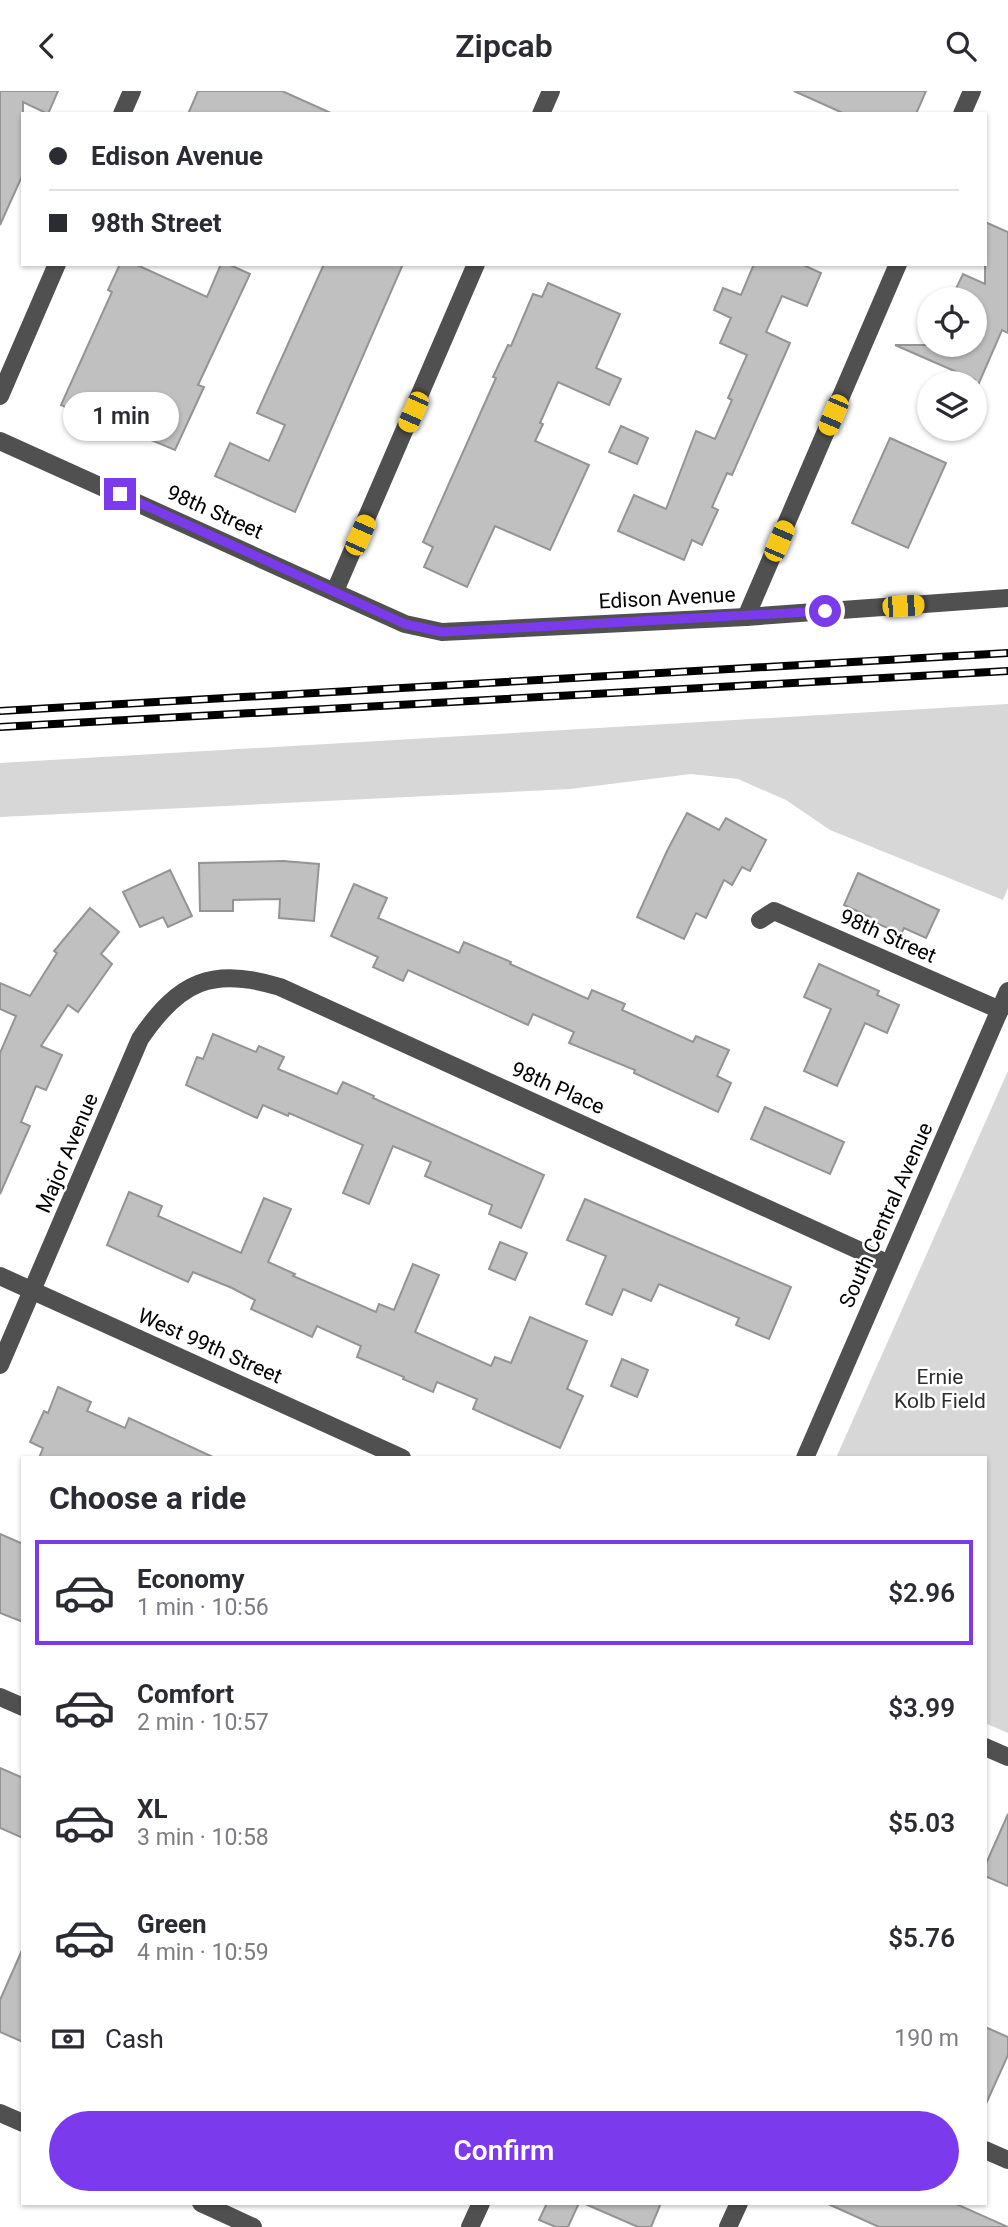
<!DOCTYPE html>
<html lang="en">
<head>
<meta charset="utf-8">
<style>
	:root { --surface:#fff; --page:#f7f7f7; --text:#2b2b33; --muted:#7c7c81; --line:#e1e1e2; --accent:#7c3aed }
	body { margin:0; font-family:Roboto,sans-serif; background:var(--page); color:var(--text); height:100vh; display:flex; flex-direction:column; font-size:26px; white-space:nowrap }
	* { box-sizing:border-box; margin:0 }
	p { font-size:23px; color:var(--muted) }
	.icon { flex:none; width:38px; height:38px; fill:none; stroke:currentColor; stroke-width:2; stroke-linecap:round; stroke-linejoin:round }
	.map { position:relative; flex:1; overflow:hidden }
	.side { position:absolute; left:21px; top:1365px; width:966px; height:749px; display:flex; flex-direction:column; background:var(--surface); border-radius:0px; box-shadow:0 2px 5px #0004 }
	.side>* { flex:none }
	.hud { position:absolute; left:21px; top:21px; width:966px; height:154px; border-radius:0px; box-shadow:0 2px 5px #0004; display:grid; align-content:center; height:154px; padding:0 28px; background:var(--surface) }
	.controls { position:absolute; left:917px; top:196px; display:grid; gap:14px }
	.controls a { display:grid; place-items:center; width:70px; height:70px; border-radius:50%; background:var(--surface); box-shadow:0 2px 5px #0004; font-size:35px }
	.end { position:absolute; width:32px; height:32px; margin:-16px; border:9px solid #7c3aed; background:#fff; box-shadow:0 0 0 4px #fff }
	.from { border-radius:50% }
	.bubble { position:absolute; height:49px; border-radius:24px; background:var(--surface); box-shadow:0 2px 5px #0004; font-size:23px; font-weight:600; line-height:49px; text-align:center }
	.car { position:absolute; width:21px; height:42px; margin:-21px -10px; border-radius:9px; box-shadow:0 0 5px 2px #0007; background:linear-gradient(#f5c518 24%,#345 0 40%,#f5c518 0 76%,#345 0 86%,#f5c518 0) }
	.hud b { display:flex; align-items:center; gap:24px; height:66px; font-size:26px }
	.hud b+b { border-top:2px solid var(--line) }
	.hud i { width:18px; height:18px; background:var(--text) }
	ul { padding:0; list-style:none }
	li { display:flex; align-items:center; gap:21px; height:105px; margin:0 14px 10px; padding:0 14px; border:4px solid transparent; border-radius:0px }
	li div { flex:1 }
	li b { display:block; font-size:26px }
	li em { font-style:normal; font-weight:600 }
	li.current { border-color:var(--accent) }
	li>.icon { width:63px; height:63px; stroke-width:1.5 }
	h2 { padding:0 28px; font-size:32px; line-height:84px }
	.pay { display:flex; align-items:center; gap:18px; height:77px; padding:0 28px; font-size:26px }
	.pay p { margin-inline-start:auto }
	.button { display:flex; gap:14px; margin-top:auto; padding:14px 28px }
	.button a { flex:1; height:80px; border-radius:42px; background:var(--accent); color:#fff; font-size:28px; font-weight:600; line-height:80px; text-align:center }
	header { display:flex; justify-content:space-between; align-items:center; height:91px; padding:0 28px; background:var(--surface); font-size:32px; font-weight:600 }
	.map>svg:first-child { display:block }
	.green { fill:#d7d7d7 }
	.building { fill:#c0c0c0; stroke:#949494; stroke-width:2 }
	.lines { fill:none; stroke-linecap:round; stroke-linejoin:round }
	.minor { stroke:#505050; stroke-width:18 }
	.rail-casing { stroke:#000; stroke-width:8 }
	.rail { stroke:#fff; stroke-width:5; stroke-dasharray:16; stroke-linecap:butt }
	.route { stroke:#7c3aed; stroke-width:9 }
	.labels { text-anchor:middle; dominant-baseline:central; stroke-width:5; stroke-linejoin:round; paint-order:stroke }
	.street-label { font-size:21px; fill:#000; stroke:#fff }
	.park-label { font-size:21px; fill:#2e2e2e; stroke:#fff }
</style>
</head>
<body>
<header><svg class="icon" aria-label="back" viewBox="0 0 24 24"><path d="M15 5l-7 7 7 7"/></svg>Zipcab<svg class="icon" aria-label="search" viewBox="0 0 24 24"><circle cx="10" cy="10" r="6"/><path d="M15 15l6 6"/></svg></header>
<div class="map">
<svg width="1008" height="2136" viewBox="0 0 1008 2136">
	<rect width="100%" height="100%" fill="#fff"/>
	<g class="green">
		<polygon points="1008,613 1008,797 1003,809 830,739 786,709 738,688 691,683 570,698 0,726 0,672"/>
		<polygon points="1008,980 1008,1642 985,1632 985,1367 836,1367"/>
	</g>
	<g class="building">
		<polygon points="0,0 58,0 48,23 23,11 23,83 0,134"/>
		<polygon points="198,0 282,0 333,23 188,23"/>
		<polygon points="794,0 926,0 916,23 845,23"/>
		<polygon points="985,131 1008,141 1008,242 1002,239 975,301 975,289 895,254 975,254 975,208 951,208 963,183 985,193"/>
		<polygon points="120,173 135,173 207,206 221,173 228,173 250,183 198,294 204,296 175,359 120,336 118,340 61,314 112,201 108,199"/>
		<polygon points="324,173 403,173 295,421 215,385 230,352 269,370 285,334 257,322"/>
		<polygon points="754,173 801,173 821,182 807,215 782,205 766,241 790,252 732,384 727,382 712,416 718,419 702,454 692,449 684,469 618,440 634,404 666,418 696,340 715,348 732,309 728,307 747,264 720,252 731,227 714,219 723,197 741,204"/>
		<polygon points="548,192 620,223 596,277 621,288 609,314 558,291 540,332 543,333 535,350 589,374 550,459 495,435 467,496 424,476 433,456 423,451 496,287 493,286 508,254 511,255 533,203 542,206"/>
		<polygon points="621,335 648,347 637,373 609,361"/>
		<polygon points="890,347 946,372 908,457 852,432"/>
		<polygon points="687,722 719,739 726,727 766,749 750,780 742,776 732,794 724,789 706,827 696,822 684,848 637,826 667,760"/>
		<polygon points="283,770 319,773 314,830 279,827 280,808 233,809 233,820 200,820 199,772"/>
		<polygon points="170,779 192,825 168,836 163,826 140,836 123,801"/>
		<polygon points="858,782 939,819 926,847 904,837 901,843 869,829 870,826 844,814"/>
		<polygon points="354,793 387,807 378,827 459,862 464,851 511,871 510,873 588,908 592,899 625,913 622,919 693,951 696,945 729,959 717,985 731,992 718,1021 634,982 635,979 569,952 574,941 533,923 528,934 408,879 403,890 373,876 378,866 331,845"/>
		<polygon points="90,817 119,841 101,863 112,873 78,921 68,914 41,955 62,964 46,999 36,995 21,1031 30,1035 0,1103 0,962 16,925 0,918 0,892 30,905 57,862 54,860"/>
		<polygon points="819,873 879,900 877,904 899,914 887,942 865,932 837,995 804,980 831,918 804,906"/>
		<polygon points="213,943 256,961 259,955 284,966 278,978 337,1003 343,991 374,1005 373,1007 544,1084 521,1137 489,1123 492,1114 425,1085 431,1071 393,1055 369,1113 343,1102 363,1054 289,1022 288,1025 263,1014 257,1027 186,994 197,966 203,968"/>
		<polygon points="765,1016 844,1051 830,1083 751,1048"/>
		<polygon points="129,1101 162,1115 158,1125 241,1162 264,1107 291,1118 268,1171 295,1183 293,1185 376,1221 379,1213 394,1219 413,1173 439,1184 415,1241 491,1275 495,1266 511,1272 530,1226 587,1250 567,1298 583,1305 560,1357 473,1318 477,1308 437,1291 433,1301 403,1288 404,1286 357,1266 361,1255 317,1235 312,1246 251,1218 255,1209 232,1197 193,1181 188,1191 107,1154"/>
		<polygon points="585,1108 791,1196 769,1248 736,1234 739,1227 659,1193 651,1210 623,1198 612,1224 586,1213 606,1165 567,1149"/>
		<polygon points="500,1151 527,1162 515,1189 489,1178"/>
		<polygon points="622,1268 648,1279 637,1306 611,1295"/>
		<polygon points="58,1296 91,1311 87,1320 125,1337 129,1327 215,1367 39,1367 43,1357 30,1351 44,1320 48,1322"/>
		<polygon points="0,1443 23,1453 23,1531 0,1522"/>
		<polygon points="0,1677 23,1687 23,1747 0,1737"/>
		<polygon points="1008,1723 1008,1795 985,1785 985,1775"/>
		<polygon points="23,1857 23,1951 0,1941 0,1909"/>
		<polygon points="985,1936 1008,1946 1008,1964 985,2015"/>
		<polygon points="547,2112 579,2112 568,2136 556,2136 539,2129"/>
		<polygon points="583,2112 661,2112 651,2136 638,2136"/>
		<polygon points="826,2112 954,2112 1008,2136 879,2136"/>
	</g>
	<g class="lines">
		<g class="minor">
			<polyline points="122,23 132,0"/>
			<polyline points="541,23 551,0"/>
			<polyline points="962,23 972,0"/>
			<polyline points="0,305 57,173"/>
			<polyline points="0,350 405,533 442,541 746,526 1008,507"/>
			<polyline points="335,500 476,173"/>
			<polyline points="746,526 898,173"/>
			<polyline points="760,829 774,820 1000,919"/>
			<polyline points="0,1185 402,1367"/>
			<path d="M0,1274L140,948C179,890 213,875 280,896L889,1173"/>
			<polyline points="805,1367 1008,900"/>
			<polyline points="0,1606 23,1616"/>
			<polyline points="985,1656 1008,1666"/>
			<polyline points="0,2022 23,2032"/>
			<polyline points="985,2059 1008,2069"/>
			<polyline points="201,2112 253,2136"/>
			<polyline points="470,2136 481,2112"/>
			<polyline points="728,2136 739,2112"/>
		</g>
		<g class="rail-casing">
			<g id="rail">
				<polyline points="0,620 1008,562"/>
				<polyline points="0,636 1008,580"/>
			</g>
		</g>
		<use href="#rail" class="rail"/>
	</g>
	<g class="lines">
		<polyline class="route" points="120,403 405,533 442,541 825,520"/>
	</g>
	<g class="labels">
		<g class="street-label">
			<text transform="translate(215 421) rotate(24)">98th Street</text>
			<text transform="translate(667 507) rotate(-3)">Edison Avenue</text>
			<text transform="translate(888 845) rotate(24)">98th Street</text>
			<text transform="translate(558 997) rotate(24)">98th Place</text>
			<text transform="translate(67 1062) rotate(-67)">Major Avenue</text>
			<text transform="translate(886 1124) rotate(-66)">South Central Avenue</text>
			<text transform="translate(210 1255) rotate(24)">West 99th Street</text>
		</g>
		<g class="park-label">
			<text x="940" y="1286">Ernie<tspan x="940" dy="24">Kolb Field</tspan></text>
		</g>
	</g>
</svg>
<div class="controls">
<a><svg class="icon" aria-label="locate" viewBox="0 0 24 24"><circle cx="12" cy="12" r="6"/><path d="M12 2v4M12 18v4M2 12h4M18 12h4"/></svg></a>
<a><svg class="icon" aria-label="layers" viewBox="0 0 24 24"><path d="M12 4l9 5-9 5-9-5zM3 14l9 5 9-5"/></svg></a>
</div>
<i class="end from" style="left:825px;top:520px"></i>
<i class="end" style="left:120px;top:403px"></i>
<div class="bubble" style="left:63px;top:301px;width:116px">1 min</div>
<i class="car" style="left:413px;top:321px;rotate:204deg"></i>
<i class="car" style="left:833px;top:324px;rotate:203deg"></i>
<i class="car" style="left:360px;top:444px;rotate:24deg"></i>
<i class="car" style="left:779px;top:450px;rotate:23deg"></i>
<i class="car" style="left:903px;top:515px;rotate:86deg"></i>
<div class="hud">
<b><i class="from"></i>Edison Avenue</b>
<b><i></i>98th Street</b>
</div>
<section class="side">
<h2>Choose a ride</h2>
<ul>
<li class="current"><svg class="icon" aria-label="car" viewBox="0 0 24 24"><path d="M5 17H2v-5l4-1 3-4h7l3 4 3 1v5h-3M9 17h6M6 11h13"/><circle cx="7" cy="17" r="2"/><circle cx="17" cy="17" r="2"/></svg><div><b>Economy</b><p>1 min · 10:56</p></div><em>$2.96</em></li>
<li><svg class="icon" aria-label="car" viewBox="0 0 24 24"><path d="M5 17H2v-5l4-1 3-4h7l3 4 3 1v5h-3M9 17h6M6 11h13"/><circle cx="7" cy="17" r="2"/><circle cx="17" cy="17" r="2"/></svg><div><b>Comfort</b><p>2 min · 10:57</p></div><em>$3.99</em></li>
<li><svg class="icon" aria-label="car" viewBox="0 0 24 24"><path d="M5 17H2v-5l4-1 3-4h7l3 4 3 1v5h-3M9 17h6M6 11h13"/><circle cx="7" cy="17" r="2"/><circle cx="17" cy="17" r="2"/></svg><div><b>XL</b><p>3 min · 10:58</p></div><em>$5.03</em></li>
<li><svg class="icon" aria-label="car" viewBox="0 0 24 24"><path d="M5 17H2v-5l4-1 3-4h7l3 4 3 1v5h-3M9 17h6M6 11h13"/><circle cx="7" cy="17" r="2"/><circle cx="17" cy="17" r="2"/></svg><div><b>Green</b><p>4 min · 10:59</p></div><em>$5.76</em></li>
</ul>
<div class="pay"><svg class="icon" aria-label="cash" viewBox="0 0 24 24"><path d="M3 7h18v10H3z"/><circle cx="12" cy="12" r="2"/></svg>Cash<p>190 m</p></div>
<div class="button"><a>Confirm</a></div>
</section>
</div>
</body>
</html>
